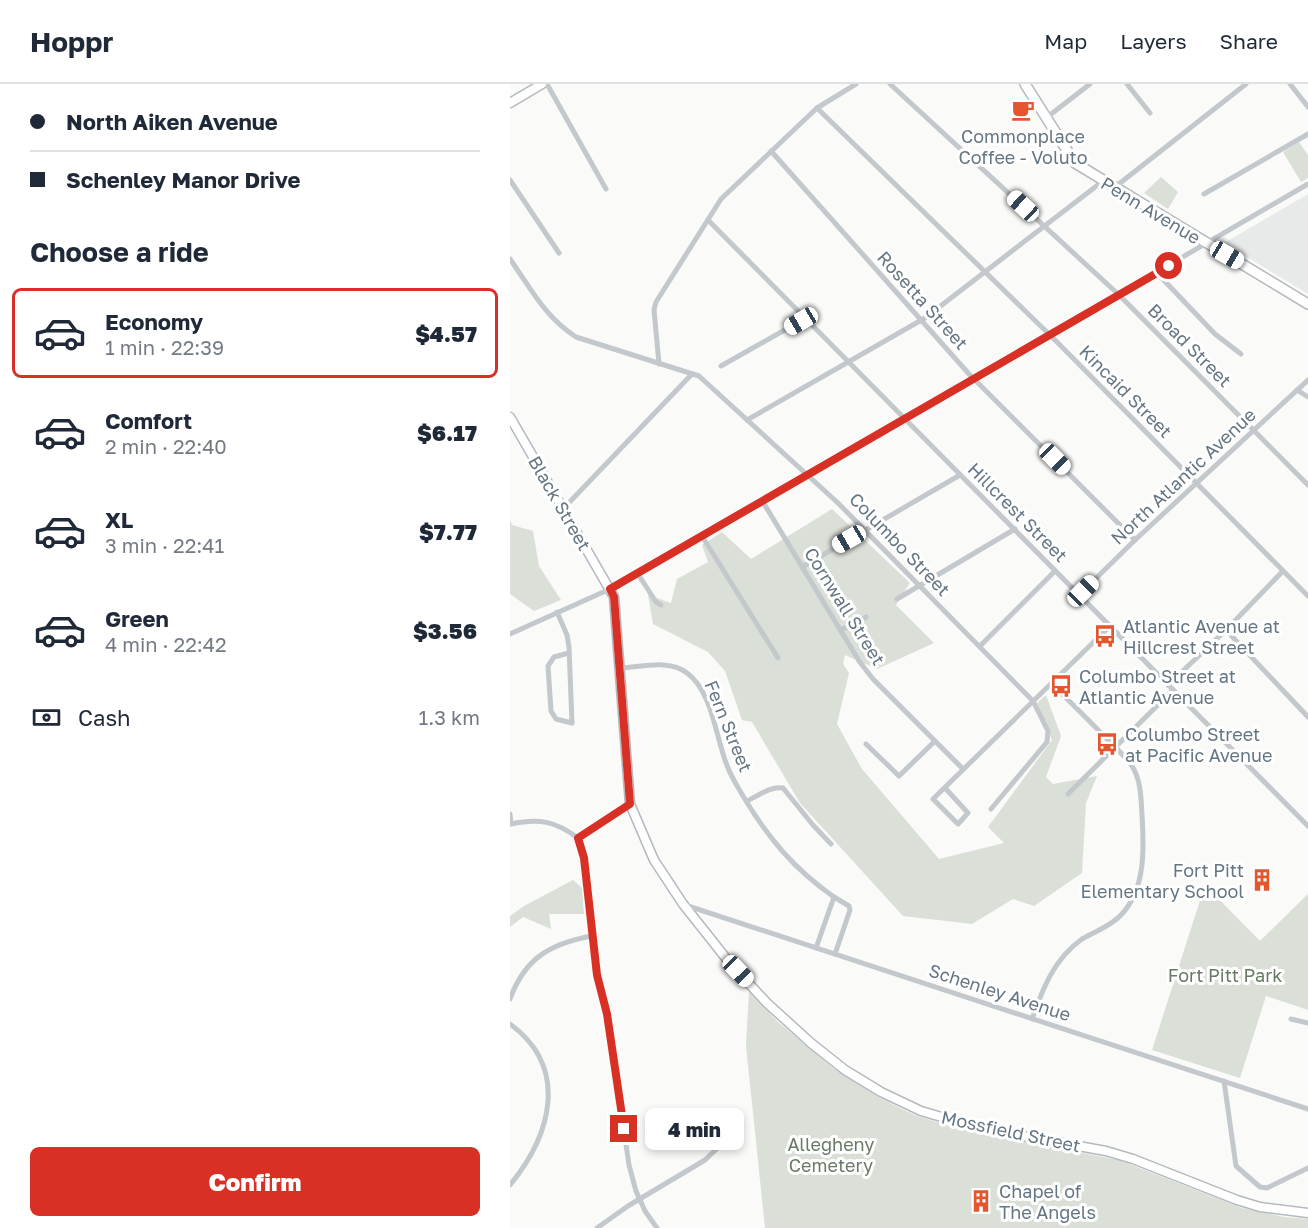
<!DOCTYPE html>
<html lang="en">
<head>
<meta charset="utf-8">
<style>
	:root { --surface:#fff; --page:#f6f6f7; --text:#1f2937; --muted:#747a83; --line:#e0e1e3; --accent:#d93025 }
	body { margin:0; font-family:"Golos Text",sans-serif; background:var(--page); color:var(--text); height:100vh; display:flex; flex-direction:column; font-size:22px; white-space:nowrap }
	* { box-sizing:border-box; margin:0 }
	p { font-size:20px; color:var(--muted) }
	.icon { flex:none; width:33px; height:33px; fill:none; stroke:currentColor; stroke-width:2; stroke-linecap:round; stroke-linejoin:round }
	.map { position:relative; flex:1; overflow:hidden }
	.sheet { display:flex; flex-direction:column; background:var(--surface); width:510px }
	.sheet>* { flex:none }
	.guide { display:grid; align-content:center; height:132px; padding:0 30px; background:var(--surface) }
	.end { position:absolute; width:27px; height:27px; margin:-14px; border:8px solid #d93025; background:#fff; box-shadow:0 0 0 3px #fff }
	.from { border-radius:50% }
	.bubble { position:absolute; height:42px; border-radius:9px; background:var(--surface); box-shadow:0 3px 9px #0003; font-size:20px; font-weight:800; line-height:42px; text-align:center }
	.car { position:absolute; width:18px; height:36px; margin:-18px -9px; border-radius:8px; box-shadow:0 0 4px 2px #0007; background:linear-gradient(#fff 24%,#345 0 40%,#fff 0 76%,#345 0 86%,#fff 0) }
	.guide b { display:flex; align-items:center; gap:21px; height:57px; font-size:22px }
	.guide b+b { border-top:2px solid var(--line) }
	.guide i { width:15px; height:15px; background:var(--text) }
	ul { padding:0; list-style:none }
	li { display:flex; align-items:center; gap:18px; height:90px; margin:0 12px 9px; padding:0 18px; border:3px solid transparent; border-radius:9px }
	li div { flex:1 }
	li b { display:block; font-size:22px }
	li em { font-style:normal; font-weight:800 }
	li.current { border-color:var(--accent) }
	li>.icon { width:54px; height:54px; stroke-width:1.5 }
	h2 { padding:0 30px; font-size:27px; line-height:72px }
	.pay { display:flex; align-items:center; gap:15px; height:66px; padding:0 30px; font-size:22px }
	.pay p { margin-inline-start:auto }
	.primary-button { display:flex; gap:12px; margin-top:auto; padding:12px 30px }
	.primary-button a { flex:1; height:69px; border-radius:9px; background:var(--accent); color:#fff; font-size:24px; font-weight:800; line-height:69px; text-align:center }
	header { display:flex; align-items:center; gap:36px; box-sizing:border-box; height:84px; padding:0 30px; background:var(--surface); border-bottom:2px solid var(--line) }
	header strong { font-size:28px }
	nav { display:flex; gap:33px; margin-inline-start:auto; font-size:21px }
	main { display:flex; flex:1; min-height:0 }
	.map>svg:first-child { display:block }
	.built { fill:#e8e9e9 }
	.green { fill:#dadfd7 }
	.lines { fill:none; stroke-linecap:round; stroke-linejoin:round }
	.secondary-casing { stroke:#b3babf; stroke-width:11 }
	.primary-casing { stroke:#b5babe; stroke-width:12 }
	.street { stroke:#c3c8cc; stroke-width:5 }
	.secondary { stroke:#fff; stroke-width:8 }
	.primary { stroke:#fff; stroke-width:9 }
	.route { stroke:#d93025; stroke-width:8 }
	.labels { text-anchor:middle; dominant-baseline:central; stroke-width:6; stroke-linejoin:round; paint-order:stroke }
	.poi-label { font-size:18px; fill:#657683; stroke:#fff; text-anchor:start }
	.street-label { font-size:18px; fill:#657683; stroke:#fff }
	.park-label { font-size:18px; fill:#687a64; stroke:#fff }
</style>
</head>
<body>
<header>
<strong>Hoppr</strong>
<nav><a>Map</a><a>Layers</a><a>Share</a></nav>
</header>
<main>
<section class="sheet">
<div class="guide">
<b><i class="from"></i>North Aiken Avenue</b>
<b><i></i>Schenley Manor Drive</b>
</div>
<h2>Choose a ride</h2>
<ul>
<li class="current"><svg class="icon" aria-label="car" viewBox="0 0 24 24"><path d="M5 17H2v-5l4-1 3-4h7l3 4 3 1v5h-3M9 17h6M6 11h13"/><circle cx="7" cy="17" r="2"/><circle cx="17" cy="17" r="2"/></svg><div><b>Economy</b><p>1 min · 22:39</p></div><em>$4.57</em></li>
<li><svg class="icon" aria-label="car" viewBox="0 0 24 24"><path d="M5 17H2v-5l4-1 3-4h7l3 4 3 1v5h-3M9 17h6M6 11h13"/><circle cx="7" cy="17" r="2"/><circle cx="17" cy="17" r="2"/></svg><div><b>Comfort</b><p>2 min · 22:40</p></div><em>$6.17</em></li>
<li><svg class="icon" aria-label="car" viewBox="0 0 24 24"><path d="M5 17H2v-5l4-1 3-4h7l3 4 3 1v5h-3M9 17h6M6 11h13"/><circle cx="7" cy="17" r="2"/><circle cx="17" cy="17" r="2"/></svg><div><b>XL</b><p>3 min · 22:41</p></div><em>$7.77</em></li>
<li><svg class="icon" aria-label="car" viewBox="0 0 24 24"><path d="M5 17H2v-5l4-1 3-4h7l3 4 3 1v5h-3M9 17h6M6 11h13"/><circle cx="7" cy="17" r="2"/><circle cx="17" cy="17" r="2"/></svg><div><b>Green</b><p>4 min · 22:42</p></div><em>$3.56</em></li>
</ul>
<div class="pay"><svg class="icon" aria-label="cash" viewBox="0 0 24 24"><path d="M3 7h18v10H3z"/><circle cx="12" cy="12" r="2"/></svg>Cash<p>1.3 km</p></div>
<div class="primary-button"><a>Confirm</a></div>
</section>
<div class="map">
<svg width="798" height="1144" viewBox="0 0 798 1144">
	<rect width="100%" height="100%" fill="#fafaf8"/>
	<polygon class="built" points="798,110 798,210 714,159"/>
	<g class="green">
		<polygon points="789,58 798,71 798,94 791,98 773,68"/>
		<polygon points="651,93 668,108 658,125 634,109"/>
		<polygon points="322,425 400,499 386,521 424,559 367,585 335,571 333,580 339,589 327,640 352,685 429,775 494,759 478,743 542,656 527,619 536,611 551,652 536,693 543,700 587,692 576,719 572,789 524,822 503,815 462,840 393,832 290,719 242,638 232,636 215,587 198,568 143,540 138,511 161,519 167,495 198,478 192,461 212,448 241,475"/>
		<polygon points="0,436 2,441 23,447 29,482 51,516 24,527 0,510"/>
		<polygon points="63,796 72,804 74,830 39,830 41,845 13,833 0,843 0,832 14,822"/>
		<polygon points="695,801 750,857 798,810 798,926 756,912 730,994 642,966"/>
		<polygon points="239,907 267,937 323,984 368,1013 402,1030 445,1044 609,1076 732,1124 774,1133 798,1135 798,1144 255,1144 236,962"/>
	</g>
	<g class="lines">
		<g class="secondary-casing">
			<g id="secondary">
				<polyline points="0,19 32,0"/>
				<polyline points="0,333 104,513 120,720 144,776 173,820 219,878 257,919 301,959 335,986 371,1008 411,1027 469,1044 596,1067 623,1075 727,1116 750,1123 798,1129"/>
			</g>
		</g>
		<g class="primary-casing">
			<polyline id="primary" points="515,0 565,79 798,220"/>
		</g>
		<g class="street">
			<polyline points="37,0 96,105"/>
			<polyline points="380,0 608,210 798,401"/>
			<polyline points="617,0 640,29"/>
			<polyline points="780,0 798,23"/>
			<polyline points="307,24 546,257 798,512"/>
			<polyline points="536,34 580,0"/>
			<polyline points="261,67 459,290 625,456"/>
			<polyline points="0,96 49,169"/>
			<polyline points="605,103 736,0"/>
			<polyline points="694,110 798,50"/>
			<polyline points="198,136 798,742"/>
			<path d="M0,175C21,205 35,233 66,253L189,292L328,419L523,617L538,647L537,658L481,725"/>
			<polyline points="647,189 705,250 731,270"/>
			<polyline points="149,280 144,226 146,218 211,115 307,24 346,0"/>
			<polyline points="211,282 294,235"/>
			<polyline points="787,306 798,313"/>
			<polyline points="237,336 415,234 593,97"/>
			<polyline points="253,418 349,577 363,595 453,685"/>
			<polyline points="53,425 182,290"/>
			<polyline points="192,452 268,574"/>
			<polyline points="292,483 450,391"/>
			<polyline points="128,490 146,518 151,521"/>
			<polyline points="569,511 625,456 798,296"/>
			<polyline points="387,515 505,445"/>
			<polyline points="47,528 57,551 59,563 62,639 46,635 41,627 38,582 44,573 59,569"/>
			<polyline points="331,546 356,533"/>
			<polyline points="716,546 798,633"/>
			<polyline points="0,550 100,505 135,486 798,100"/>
			<polyline points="470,562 545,487"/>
			<path d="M111,584C132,583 159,575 177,589C203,608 206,656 218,684C222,694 228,703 233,712C258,754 284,785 324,813"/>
			<polyline points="658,601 716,546 773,487"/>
			<polyline points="356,660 389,692 425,657"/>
			<polyline points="435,704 458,729 448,740 423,715 600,542"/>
			<polyline points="558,710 663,606"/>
			<path d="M237,717C248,712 260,702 273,704L303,741L321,760"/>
			<path d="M0,730L1,740C29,734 45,737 68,754L74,774L87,891L97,930L119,1081L126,1107L135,1127L147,1144"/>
			<polyline points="68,754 120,720"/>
			<polyline points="175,821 798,1025"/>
			<polyline points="306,864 324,813 339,822 340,826 325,870"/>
			<path d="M0,915C15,874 40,860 81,852"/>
			<path d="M522,935C533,904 544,875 572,855C585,847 600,843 611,831C636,805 634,764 632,731C631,714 631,696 622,682C614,671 603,661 594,652C577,634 559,617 542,600"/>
			<polyline points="781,935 798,939"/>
			<path d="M0,940C60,984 41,1051 0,1101"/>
			<polyline points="714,997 726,1082 750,1103 757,1104 798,1084"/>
			<polyline points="87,1144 118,1122 195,1076 220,1052"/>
		</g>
		<use href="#secondary" class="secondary"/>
		<use href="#primary" class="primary"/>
	</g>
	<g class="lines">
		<polyline class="route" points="114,1045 97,930 87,891 74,774 68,754 120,720 104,513 100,505 659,182"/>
	</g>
	<defs>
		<g id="cafe-bare" transform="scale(1.8)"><path d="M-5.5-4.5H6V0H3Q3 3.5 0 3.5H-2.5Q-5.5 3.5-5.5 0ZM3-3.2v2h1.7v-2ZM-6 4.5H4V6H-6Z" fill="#e4572e" stroke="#fff" stroke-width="2.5" paint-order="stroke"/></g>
		<g id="bus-bare" transform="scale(1.8)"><path d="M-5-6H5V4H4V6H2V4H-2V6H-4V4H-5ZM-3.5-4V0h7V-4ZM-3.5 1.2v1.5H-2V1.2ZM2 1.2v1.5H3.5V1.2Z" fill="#e4572e" stroke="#fff" stroke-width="2.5" paint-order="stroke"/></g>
		<g id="building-bare" transform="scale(1.8)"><path d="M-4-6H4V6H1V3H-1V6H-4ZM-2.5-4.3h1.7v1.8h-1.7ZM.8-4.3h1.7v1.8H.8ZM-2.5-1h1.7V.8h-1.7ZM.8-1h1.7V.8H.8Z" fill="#e4572e" stroke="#fff" stroke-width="2.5" paint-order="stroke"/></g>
	</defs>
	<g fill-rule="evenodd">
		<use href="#cafe-bare" x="513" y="26"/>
		<use href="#bus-bare" x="595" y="552"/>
		<use href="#bus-bare" x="551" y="602"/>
		<use href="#bus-bare" x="597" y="660"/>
		<use href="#building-bare" x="752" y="796"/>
		<use href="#building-bare" x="471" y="1117"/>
	</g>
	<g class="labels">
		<g class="poi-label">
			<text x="513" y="52" text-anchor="middle">Commonplace<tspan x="513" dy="21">Coffee - Voluto</tspan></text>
			<text x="613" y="542">Atlantic Avenue at<tspan x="613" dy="21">Hillcrest Street</tspan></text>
			<text x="569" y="592">Columbo Street at<tspan x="569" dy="21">Atlantic Avenue</tspan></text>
			<text x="615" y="650">Columbo Street<tspan x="615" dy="21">at Pacific Avenue</tspan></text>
			<text x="734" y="786" text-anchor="end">Fort Pitt<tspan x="734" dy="21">Elementary School</tspan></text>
			<text x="489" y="1107">Chapel of<tspan x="489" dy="21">The Angels</tspan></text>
		</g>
		<g class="street-label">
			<text transform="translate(641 126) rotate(31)">Penn Avenue</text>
			<text transform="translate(413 216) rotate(48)">Rosetta Street</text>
			<text transform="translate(680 261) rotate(45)">Broad Street</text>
			<text transform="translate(616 307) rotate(45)">Kincaid Street</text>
			<text transform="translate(673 392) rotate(-43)">North Atlantic Avenue</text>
			<text transform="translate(50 419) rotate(60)">Black Street</text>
			<text transform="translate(508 428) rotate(45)">Hillcrest Street</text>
			<text transform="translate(390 460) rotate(46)">Columbo Street</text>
			<text transform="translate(335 522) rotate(58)">Cornwall Street</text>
			<text transform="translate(219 642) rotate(68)">Fern Street</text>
			<text transform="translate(490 908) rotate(18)">Schenley Avenue</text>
			<text transform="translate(501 1047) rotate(12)">Mossfield Street</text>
		</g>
		<g class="park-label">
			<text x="715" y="891">Fort Pitt Park</text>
			<text x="321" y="1060">Allegheny<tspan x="321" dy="21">Cemetery</tspan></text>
		</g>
	</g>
</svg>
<i class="end from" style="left:659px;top:182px"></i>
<i class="end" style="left:114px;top:1045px"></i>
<div class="bubble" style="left:135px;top:1024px;width:99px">4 min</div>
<i class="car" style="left:513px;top:122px;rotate:313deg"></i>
<i class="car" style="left:717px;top:171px;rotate:120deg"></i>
<i class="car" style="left:291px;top:237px;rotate:240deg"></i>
<i class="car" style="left:545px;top:375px;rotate:135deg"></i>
<i class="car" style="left:339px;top:455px;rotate:240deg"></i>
<i class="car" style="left:573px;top:507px;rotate:45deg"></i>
<i class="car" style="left:228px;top:887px;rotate:136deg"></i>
</div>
</main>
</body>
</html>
